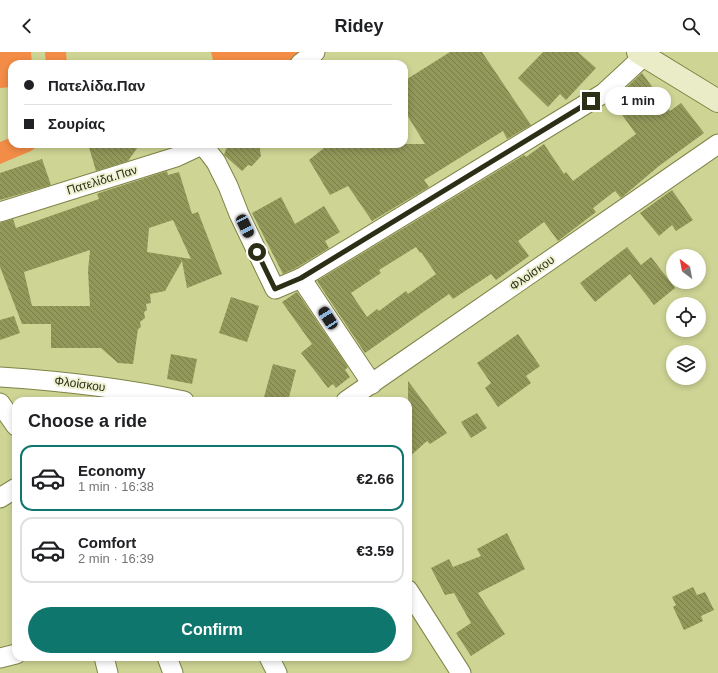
<!DOCTYPE html>
<html lang="en">
<head>
<meta charset="utf-8">
<style>
	:root { --surface:#fff; --page:#f2f2f2; --text:#202124; --muted:#757577; --line:#e0e0e0; --accent:#0f766e }
	body { margin:0; font-family:Arial,sans-serif; background:var(--page); color:var(--text); height:100vh; display:flex; flex-direction:column; font-size:15px; white-space:nowrap }
	* { box-sizing:border-box; margin:0 }
	p { font-size:13px; color:var(--muted) }
	.icon { flex:none; width:22px; height:22px; fill:none; stroke:currentColor; stroke-width:2; stroke-linecap:round; stroke-linejoin:round }
	.map { position:relative; flex:1; overflow:hidden }
	.panel { position:absolute; left:12px; top:345px; width:400px; height:264px; display:flex; flex-direction:column; background:var(--surface); border-radius:12px; box-shadow:0 2px 6px #0003 }
	.panel>* { flex:none }
	.hud { position:absolute; left:8px; top:8px; width:400px; height:88px; border-radius:12px; box-shadow:0 2px 6px #0003; display:grid; align-content:center; height:88px; padding:0 16px; background:var(--surface) }
	.needle { width:26px; rotate:328deg }
	.tools { position:absolute; left:666px; top:197px; display:grid; gap:8px }
	.tools a { display:grid; place-items:center; width:40px; height:40px; border-radius:50%; background:var(--surface); box-shadow:0 2px 6px #0003; font-size:20px }
	.end { position:absolute; width:18px; height:18px; margin:-9px; border:5px solid #2c2e15; background:#fff; box-shadow:0 0 0 2px #fff }
	.from { border-radius:50% }
	.bubble { position:absolute; height:28px; border-radius:14px; background:var(--surface); box-shadow:0 2px 6px #0003; font-size:13px; font-weight:800; line-height:28px; text-align:center }
	.car { position:absolute; width:12px; height:24px; margin:-12px -6px; border-radius:5px; box-shadow:0 0 3px 1px #0007; background:linear-gradient(#222 24%,#8ab4d8 0 40%,#222 0 76%,#8ab4d8 0 86%,#222 0) }
	.hud b { display:flex; align-items:center; gap:14px; height:38px; font-size:15px }
	.hud b+b { border-top:1px solid var(--line) }
	.hud i { width:10px; height:10px; background:var(--text) }
	ul { padding:0; list-style:none }
	li { display:flex; align-items:center; gap:12px; height:66px; margin:0 8px 6px; padding:0 8px; border:2px solid var(--line); border-radius:12px }
	li div { flex:1 }
	li b { display:block; font-size:15px }
	li em { font-style:normal; font-weight:800 }
	li.on { border-color:var(--accent) }
	li>.icon { width:36px; height:36px; stroke-width:1.5 }
	h2 { padding:0 16px; font-size:18px; line-height:48px }
	.button { display:flex; gap:8px; margin-top:auto; padding:8px 16px }
	.button a { flex:1; height:46px; border-radius:24px; background:var(--accent); color:#fff; font-size:16px; font-weight:800; line-height:46px; text-align:center }
	header { display:flex; justify-content:space-between; align-items:center; height:52px; padding:0 16px; background:var(--surface); font-size:18px; font-weight:800 }
	.map>svg:first-child { display:block }
	.grass { fill:#f28c46 }
	.building { fill:url(#building-back-hatch); fill-rule:evenodd }
	.lines { fill:none; stroke-linecap:round; stroke-linejoin:round }
	.street-casing { stroke:#7e8346; stroke-width:21 }
	.secondary-casing { stroke:#7e8346; stroke-width:24 }
	.street { stroke:#fff; stroke-width:19 }
	.secondary { stroke:#e9ecc7; stroke-width:22 }
	.route { stroke:#2c2e15; stroke-width:5 }
	.labels { text-anchor:middle; dominant-baseline:central; stroke-width:4; stroke-linejoin:round; paint-order:stroke }
	.street-label { font-size:12px; fill:#2c2e15; stroke:#eef2d2 }
</style>
</head>
<body>
<header><svg class="icon" aria-label="back" viewBox="0 0 24 24"><path d="M15 5l-7 7 7 7"/></svg>Ridey<svg class="icon" aria-label="search" viewBox="0 0 24 24"><circle cx="10" cy="10" r="6"/><path d="M15 15l6 6"/></svg></header>
<div class="map">
<svg width="718" height="621" viewBox="0 0 718 621">
	<defs>
		<pattern id="building-back-hatch" width="6" height="6" patternUnits="userSpaceOnUse"><rect width="6" height="6" fill="#92975a"/><path d="M-1 5l2 2M0 0l6 6M5-1l2 2" fill="none" stroke="#777c49"/></pattern>
	</defs>
	<rect width="100%" height="100%" fill="#ced494"/>
	<g class="grass">
		<polygon points="0,0 31,0 32,12 12,12 12,35 0,36"/>
		<polygon points="45,0 66,0 67,12 46,12"/>
		<polygon points="211,0 302,0 287,12 214,12"/>
		<polygon points="12,85 12,92 40,92 31,99 0,112 0,90"/>
	</g>
	<g class="building">
		<polygon points="450,0 482,0 531,73 507,87 503,79 424,128 429,135 372,169 348,134 330,143 309,108 329,92 425,92 404,58 404,29"/>
		<polygon points="543,0 578,0 596,16 566,48 560,42 548,55 518,26"/>
		<path d="M642,21L670,59L681,51L704,81L659,114L621,146L615,139L593,156L596,160L558,189L544,170L518,189L529,204L496,228L491,222L453,247L449,242L365,301L317,229L524,103L526,105L544,92L564,122L566,120L573,129L636,82L612,49ZM416,195L420,201L421,200L436,222L408,242L406,239L379,259L377,257L367,265L351,241L381,221L379,218Z"/>
		<polygon points="88,92 140,92 128,109 96,119"/>
		<polygon points="228,92 259,92 261,104 252,114 248,113 242,119 224,103"/>
		<polygon points="42,107 51,133 0,148 0,121"/>
		<path d="M167,119L168,123L179,120L192,162L198,160L222,222L187,236L182,209L165,239L150,242L151,251L146,252L147,258L144,260L145,266L140,270L141,275L138,277L133,312L118,311L101,296H51V272H22L0,215V171L13,167L16,176L99,147L97,142L102,140ZM173,168L191,207L147,200L149,176ZM90,198L88,219L90,254H32L24,220Z"/>
		<polygon points="672,138 693,168 676,179 672,173 659,184 640,161"/>
		<polygon points="281,145 295,172 324,154 340,180 325,189 329,196 296,216 283,222 252,161"/>
		<polygon points="627,195 641,213 651,205 675,236 654,253 630,222 595,250 580,231"/>
		<polygon points="297,240 348,315 345,318 350,325 336,336 333,332 328,336 301,301 312,292 282,250"/>
		<polygon points="231,245 259,254 247,290 219,281"/>
		<polygon points="14,264 20,281 0,288 0,268"/>
		<polygon points="518,282 540,314 526,324 531,331 498,355 485,336 491,331 477,311"/>
		<polygon points="171,302 197,307 192,332 167,327"/>
		<polygon points="273,312 296,318 288,349 263,349"/>
		<polygon points="408,329 447,381 430,392 427,389 408,406"/>
		<polygon points="477,361 487,376 471,386 461,370"/>
		<polygon points="507,481 525,517 478,541 505,582 471,604 456,581 471,571 454,541 445,543 431,516 449,507 453,515 481,504 477,497"/>
		<polygon points="693,535 697,543 705,540 714,558 701,564 703,569 684,578 673,555 676,553 672,545"/>
	</g>
	<g class="lines">
		<g class="street-casing">
			<g id="street">
				<polyline points="300,12 315,0"/>
				<polyline points="203,93 216,110 228,134 239,162 275,237 301,226 604,41 644,4"/>
				<polyline points="0,160 176,105 204,92"/>
				<polyline points="301,226 372,332"/>
				<path d="M0,325C62,329 123,336 184,349"/>
				<polyline points="346,349 718,92"/>
				<polyline points="0,351 16,374"/>
				<polyline points="0,446 16,436"/>
				<polyline points="408,538 461,621"/>
				<polyline points="104,605 108,621"/>
				<polyline points="167,605 173,621"/>
				<polyline points="269,605 277,621"/>
				<polyline points="0,606 16,602"/>
			</g>
		</g>
		<g class="secondary-casing">
			<polyline id="secondary" points="638,0 718,49"/>
		</g>
		<use href="#street" class="street"/>
		<use href="#secondary" class="secondary"/>
	</g>
	<g class="lines">
		<polyline class="route" points="257,200 275,237 301,226 591,49"/>
	</g>
	<g class="labels">
		<g class="street-label">
			<text transform="translate(102 128) rotate(-17)">Πατελίδα.Παν</text>
			<text transform="translate(532 221) rotate(-35)">Φλοίσκου</text>
			<text transform="translate(80 332) rotate(8)">Φλοίσκου</text>
		</g>
	</g>
</svg>
<div class="tools">
<a><svg class="needle" viewBox="-14 -14 28 28"><path d="M0-13l5 13h-10z" fill="#e53935"/><path d="M0 13l5-13h-10z" fill="#757577"/></svg></a>
<a><svg class="icon" aria-label="locate" viewBox="0 0 24 24"><circle cx="12" cy="12" r="6"/><path d="M12 2v4M12 18v4M2 12h4M18 12h4"/></svg></a>
<a><svg class="icon" aria-label="layers" viewBox="0 0 24 24"><path d="M12 4l9 5-9 5-9-5zM3 14l9 5 9-5"/></svg></a>
</div>
<i class="end from" style="left:257px;top:200px"></i>
<i class="end" style="left:591px;top:49px"></i>
<div class="bubble" style="left:605px;top:35px;width:66px">1 min</div>
<i class="car" style="left:245px;top:174px;rotate:154deg"></i>
<i class="car" style="left:328px;top:266px;rotate:327deg"></i>
<div class="hud">
<b><i class="from"></i>Πατελίδα.Παν</b>
<b><i></i>Σουρίας</b>
</div>
<section class="panel">
<h2>Choose a ride</h2>
<ul>
<li class="on"><svg class="icon" aria-label="car" viewBox="0 0 24 24"><path d="M5 17H2v-5l4-1 3-4h7l3 4 3 1v5h-3M9 17h6M6 11h13"/><circle cx="7" cy="17" r="2"/><circle cx="17" cy="17" r="2"/></svg><div><b>Economy</b><p>1 min · 16:38</p></div><em>€2.66</em></li>
<li><svg class="icon" aria-label="car" viewBox="0 0 24 24"><path d="M5 17H2v-5l4-1 3-4h7l3 4 3 1v5h-3M9 17h6M6 11h13"/><circle cx="7" cy="17" r="2"/><circle cx="17" cy="17" r="2"/></svg><div><b>Comfort</b><p>2 min · 16:39</p></div><em>€3.59</em></li>
</ul>
<div class="button"><a>Confirm</a></div>
</section>
</div>
</body>
</html>
